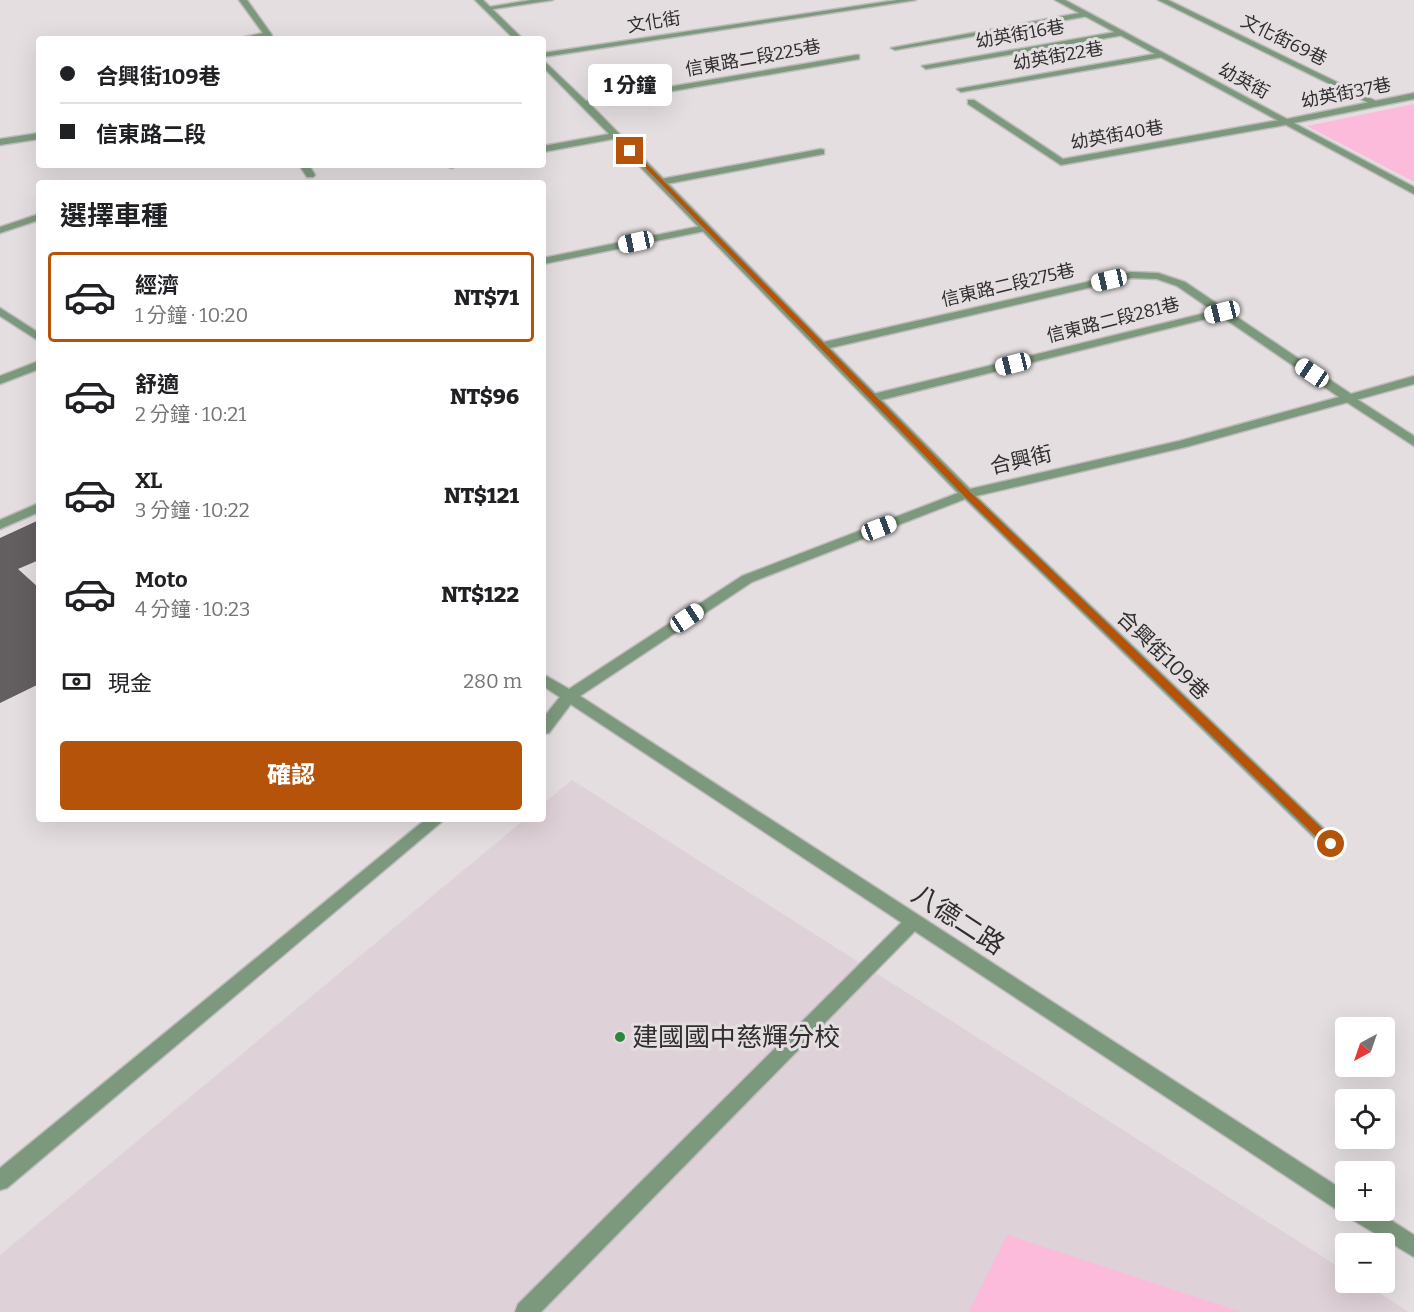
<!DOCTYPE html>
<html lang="zh-TW">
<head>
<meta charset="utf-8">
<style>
	:root { --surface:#fff; --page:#f6f6f6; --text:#202124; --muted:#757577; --line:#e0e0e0; --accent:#b45309 }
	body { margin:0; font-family:Bitter,"Noto Sans TC",serif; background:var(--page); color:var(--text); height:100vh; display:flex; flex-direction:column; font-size:22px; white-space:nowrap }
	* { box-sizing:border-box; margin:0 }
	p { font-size:20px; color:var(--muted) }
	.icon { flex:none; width:33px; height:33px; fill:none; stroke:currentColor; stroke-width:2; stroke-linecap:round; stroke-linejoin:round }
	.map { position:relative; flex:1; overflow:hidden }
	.side { position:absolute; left:36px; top:180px; width:510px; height:642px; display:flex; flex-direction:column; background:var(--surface); border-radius:6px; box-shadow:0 6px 24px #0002 }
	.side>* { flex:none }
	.top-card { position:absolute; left:36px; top:36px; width:510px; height:132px; border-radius:6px; box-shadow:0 6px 24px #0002; display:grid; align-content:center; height:132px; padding:0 24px; background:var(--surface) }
	.needle { width:39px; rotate:220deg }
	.buttons { position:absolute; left:1335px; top:1017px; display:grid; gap:12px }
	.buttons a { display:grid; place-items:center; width:60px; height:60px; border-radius:6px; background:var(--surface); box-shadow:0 6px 24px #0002; font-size:30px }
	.end { position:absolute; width:27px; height:27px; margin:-14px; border:8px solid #b45309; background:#fff; box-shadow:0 0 0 3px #fff }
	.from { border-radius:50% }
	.bubble { position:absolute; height:42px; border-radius:6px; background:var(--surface); box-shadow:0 6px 24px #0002; font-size:20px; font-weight:800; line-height:42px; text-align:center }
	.car { position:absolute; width:18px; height:36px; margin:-18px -9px; border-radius:8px; box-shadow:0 0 4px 2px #0007; background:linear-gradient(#fff 24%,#345 0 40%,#fff 0 76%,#345 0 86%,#fff 0) }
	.top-card b { display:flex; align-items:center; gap:21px; height:57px; font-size:22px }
	.top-card b+b { border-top:2px solid var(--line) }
	.top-card i { width:15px; height:15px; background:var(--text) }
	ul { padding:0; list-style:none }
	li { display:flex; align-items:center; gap:18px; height:90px; margin:0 12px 9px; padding:0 12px; border:3px solid transparent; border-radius:6px }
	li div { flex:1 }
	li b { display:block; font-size:22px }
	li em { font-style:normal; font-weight:800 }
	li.on { border-color:var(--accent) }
	li>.icon { width:54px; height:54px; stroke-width:1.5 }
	h2 { padding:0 24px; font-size:27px; line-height:72px }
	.pay { display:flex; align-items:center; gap:15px; height:66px; padding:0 24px; font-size:22px }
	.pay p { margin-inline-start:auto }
	.button { display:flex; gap:12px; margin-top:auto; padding:12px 24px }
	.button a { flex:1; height:69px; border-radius:6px; background:var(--accent); color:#fff; font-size:24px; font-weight:800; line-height:69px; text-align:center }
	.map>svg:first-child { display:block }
	.built { fill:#ded1d7 }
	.green { fill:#fcbbda }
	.building { fill:#635e60 }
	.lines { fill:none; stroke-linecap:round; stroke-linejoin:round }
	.service-casing { stroke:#c0bbbc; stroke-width:3 }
	.minor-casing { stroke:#c0bbbc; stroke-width:3 }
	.tertiary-casing { stroke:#c0bbbc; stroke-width:3 }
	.service { fill:#7c997d; fill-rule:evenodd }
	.minor { fill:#7c997d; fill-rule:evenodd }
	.tertiary { fill:#7c997d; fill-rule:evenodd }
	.route { fill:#b45309 }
	.poi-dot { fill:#2a883a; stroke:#e4dee0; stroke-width:2 }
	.labels { text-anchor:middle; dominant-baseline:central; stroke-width:6; stroke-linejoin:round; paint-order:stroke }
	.far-street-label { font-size:18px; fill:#2f2d2e; stroke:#e4dee0 }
	.street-label { font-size:21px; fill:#2f2d2e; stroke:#e4dee0 }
	.near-street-label { font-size:26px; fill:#2f2d2e; stroke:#e4dee0 }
	.near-poi-label { font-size:26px; fill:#2f2d2e; stroke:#e4dee0; text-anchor:start }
</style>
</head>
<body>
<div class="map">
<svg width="1414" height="1312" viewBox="0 0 1414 1312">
	<rect width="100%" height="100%" fill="#e4dee0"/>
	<polygon class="built" points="572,780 1345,1271 1346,1282 1363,1283 1409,1312 0,1312 0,1255 525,819 543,819 543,804"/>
	<g class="green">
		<polygon points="1414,104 1414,182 1307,126"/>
		<polygon points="1007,1235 1242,1312 969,1312"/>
	</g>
	<polygon class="building" points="39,520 39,560 18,569 39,588 39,684 0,703 0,538"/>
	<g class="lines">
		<g class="service-casing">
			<g id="service">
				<polygon points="531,0 553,0 487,10 483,8"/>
				<polygon points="1158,0 1168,0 1382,104 1375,106"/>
				<polygon points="1085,12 1089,14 1088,16 895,50 891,48"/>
				<polygon points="1121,31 1124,31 1124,35 926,69 922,66"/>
				<polygon points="1160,53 1163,53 1163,57 961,92 957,89"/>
				<polygon points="968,100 974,100 1063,159 1285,119 1289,122 1285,125 1061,165 968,104"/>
				<polygon points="821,149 824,150 824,154 661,185 656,182 661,179"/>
				<polygon points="299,165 309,165 315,175 313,177 307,177"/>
				<polygon points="39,214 39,220 0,233 0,227"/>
				<polygon points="706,225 711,228 710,230 543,264 543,258"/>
				<polygon points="1222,309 1226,310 1226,314 873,402 867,398 869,395"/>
				<polygon points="39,361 39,369 0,384 0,376"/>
				<polygon points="1349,394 1414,436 1414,446 1345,401 1343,398"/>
				<polygon points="39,503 39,512 0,529 0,520"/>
				<polygon points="569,691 577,696 549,733 543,734 543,718 564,692"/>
				<polygon points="426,819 445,819 7,1188 0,1190 0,1168"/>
				<polygon points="913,915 919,917 922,922 919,927 541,1312 515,1312 518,1304 907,917"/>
			</g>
		</g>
		<g class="minor-casing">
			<g id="minor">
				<polygon points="239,0 247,0 272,35 271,37 236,39 263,33"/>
				<polygon points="475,0 483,0 523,39 514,39"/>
				<polygon points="1055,0 1065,0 1287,119 1414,93 1414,99 1294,123 1414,187 1414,194"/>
				<path d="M856,55H859V59L591,105L824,342L1131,272L1158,273L1185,282L1351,394L1414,376V384L1186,447L976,496L1340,844L1337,848L1331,850L1325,848L965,499L752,582L580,696L1346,1192V1210H1375L1414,1235V1257L1348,1217L1347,1213L1339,1211L543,686V674L569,689L742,576L958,493L613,139L543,152V146L609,134L543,67V60L586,101ZM1131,278L1157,279L1177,286L1339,397L1179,441L970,489L830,348Z"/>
				<polygon points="445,165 457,165 452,168"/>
				<polygon points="0,308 39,333 39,341 0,316"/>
			</g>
		</g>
		<g class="tertiary-casing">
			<g id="tertiary">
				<polygon points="897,0 916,0 543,57 543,53"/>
				<polygon points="39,133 39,139 0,145 0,139"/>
			</g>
		</g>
		<use href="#service" class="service"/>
		<use href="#minor" class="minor"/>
		<use href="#tertiary" class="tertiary"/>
	</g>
	<polygon class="route" points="628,150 633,150 970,492 1335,841 1335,847 1327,847 964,496"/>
	<circle class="poi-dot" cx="620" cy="1037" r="6"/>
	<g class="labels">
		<g class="far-street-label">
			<text transform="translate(654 22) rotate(-9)">文化街</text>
			<text transform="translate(1020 34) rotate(-10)">幼英街16巷</text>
			<text transform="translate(1284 40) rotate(26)">文化街69巷</text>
			<text transform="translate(1058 56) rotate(-10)">幼英街22巷</text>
			<text transform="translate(753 58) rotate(-10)">信東路二段225巷</text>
			<text transform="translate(1244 81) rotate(28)">幼英街</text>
			<text transform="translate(1346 93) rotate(-11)">幼英街37巷</text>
			<text transform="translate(1117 135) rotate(-10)">幼英街40巷</text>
			<text transform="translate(1008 285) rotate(-13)">信東路二段275巷</text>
			<text transform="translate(1113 320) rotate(-14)">信東路二段281巷</text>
		</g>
		<g class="street-label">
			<text transform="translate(1021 460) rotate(-13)">合興街</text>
			<text transform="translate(1163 655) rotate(44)">合興街109巷</text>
		</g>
		<g class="near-street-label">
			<text transform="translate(958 920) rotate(33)">八德二路</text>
		</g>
		<g class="near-poi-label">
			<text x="632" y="1037">建國國中慈輝分校</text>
		</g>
	</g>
</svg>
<div class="buttons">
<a><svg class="needle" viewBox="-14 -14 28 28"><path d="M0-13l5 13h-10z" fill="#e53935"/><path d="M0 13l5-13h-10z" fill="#757577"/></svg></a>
<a><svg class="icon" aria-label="locate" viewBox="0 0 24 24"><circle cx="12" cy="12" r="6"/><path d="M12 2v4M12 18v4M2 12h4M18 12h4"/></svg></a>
<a>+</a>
<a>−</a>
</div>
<i class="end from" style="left:1331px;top:844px"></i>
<i class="end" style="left:630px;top:151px"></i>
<div class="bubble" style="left:588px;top:64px;width:84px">1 分鐘</div>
<i class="car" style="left:636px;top:242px;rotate:258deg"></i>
<i class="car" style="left:1109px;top:280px;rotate:257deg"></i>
<i class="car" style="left:1222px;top:312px;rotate:256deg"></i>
<i class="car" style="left:1013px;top:364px;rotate:256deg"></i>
<i class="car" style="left:1312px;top:373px;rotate:304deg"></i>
<i class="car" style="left:879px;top:528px;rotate:69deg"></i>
<i class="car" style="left:687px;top:618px;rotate:56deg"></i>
<div class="top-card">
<b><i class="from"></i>合興街109巷</b>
<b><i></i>信東路二段</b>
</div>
<section class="side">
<h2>選擇車種</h2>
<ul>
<li class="on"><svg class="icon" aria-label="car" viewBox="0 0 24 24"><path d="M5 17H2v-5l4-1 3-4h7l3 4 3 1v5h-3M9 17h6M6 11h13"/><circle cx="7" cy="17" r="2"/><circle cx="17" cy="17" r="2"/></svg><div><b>經濟</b><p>1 分鐘 · 10:20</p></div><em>NT$71</em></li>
<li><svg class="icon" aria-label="car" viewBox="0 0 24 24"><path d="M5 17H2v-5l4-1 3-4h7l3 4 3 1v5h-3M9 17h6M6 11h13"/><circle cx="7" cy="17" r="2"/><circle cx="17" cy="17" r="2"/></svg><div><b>舒適</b><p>2 分鐘 · 10:21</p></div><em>NT$96</em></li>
<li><svg class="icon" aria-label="car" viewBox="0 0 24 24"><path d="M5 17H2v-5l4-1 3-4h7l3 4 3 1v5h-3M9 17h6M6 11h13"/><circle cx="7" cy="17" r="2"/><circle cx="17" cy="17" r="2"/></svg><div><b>XL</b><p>3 分鐘 · 10:22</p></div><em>NT$121</em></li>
<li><svg class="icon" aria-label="car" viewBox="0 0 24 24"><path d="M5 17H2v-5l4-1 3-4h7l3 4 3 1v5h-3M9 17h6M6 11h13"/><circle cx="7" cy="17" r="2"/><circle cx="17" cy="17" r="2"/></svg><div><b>Moto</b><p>4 分鐘 · 10:23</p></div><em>NT$122</em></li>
</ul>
<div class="pay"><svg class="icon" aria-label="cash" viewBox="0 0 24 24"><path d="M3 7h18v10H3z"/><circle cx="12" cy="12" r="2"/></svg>現金<p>280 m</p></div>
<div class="button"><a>確認</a></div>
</section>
</div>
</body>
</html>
